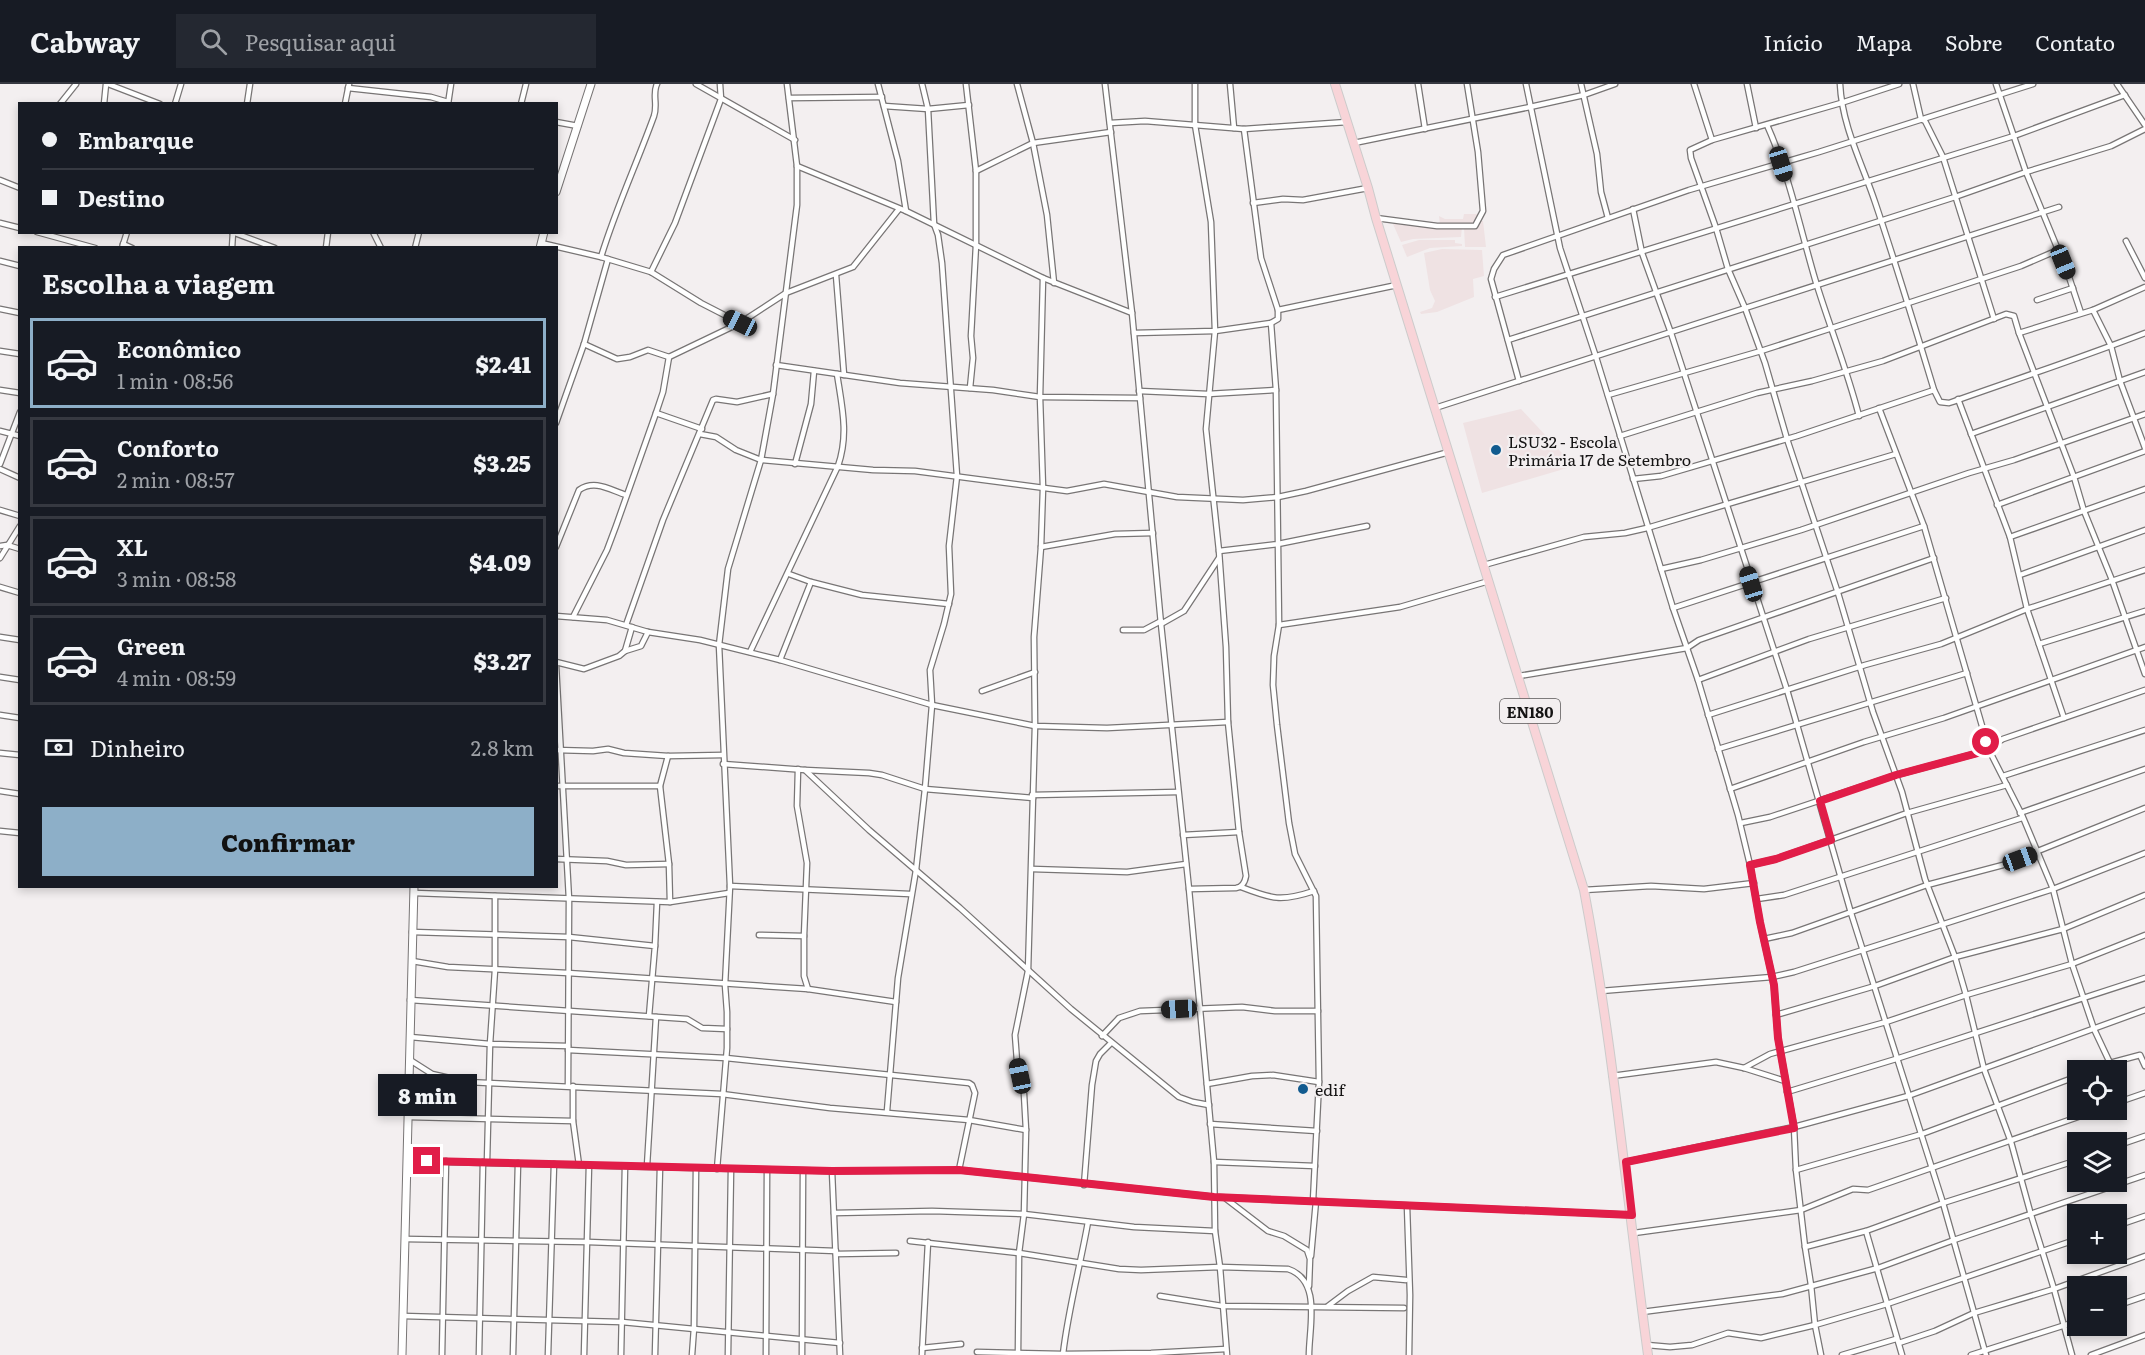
<!DOCTYPE html>
<html lang="pt">
<head>
<meta charset="utf-8">
<style>
	:root { --surface:#171b24; --page:#242831; --text:#f1f3f6; --muted:#9ea1a6; --line:#363941; --accent:#8dafc8 }
	body { margin:0; font-family:Literata,serif; background:var(--page); color:var(--text); height:100vh; display:flex; flex-direction:column; font-size:22px; white-space:nowrap }
	* { box-sizing:border-box; margin:0 }
	p { font-size:20px; color:var(--muted) }
	.icon { flex:none; width:33px; height:33px; fill:none; stroke:currentColor; stroke-width:2; stroke-linecap:round; stroke-linejoin:round }
	.map { position:relative; flex:1; overflow:hidden }
	.sheet { position:absolute; left:18px; top:162px; width:540px; height:642px; display:flex; flex-direction:column; background:var(--surface); border-radius:0px; box-shadow:0 3px 9px #0003 }
	.sheet>* { flex:none }
	.guide { position:absolute; left:18px; top:18px; width:540px; height:132px; border-radius:0px; box-shadow:0 3px 9px #0003; display:grid; align-content:center; height:132px; padding:0 24px; background:var(--surface) }
	.buttons { position:absolute; left:2067px; top:976px; display:grid; gap:12px }
	.buttons a { display:grid; place-items:center; width:60px; height:60px; border-radius:0px; background:var(--surface); box-shadow:0 3px 9px #0003; font-size:30px }
	.end { position:absolute; width:27px; height:27px; margin:-14px; border:8px solid #e11d48; background:#fff; box-shadow:0 0 0 3px #fff }
	.from { border-radius:50% }
	.bubble { position:absolute; height:42px; border-radius:0px; background:var(--surface); box-shadow:0 3px 9px #0003; font-size:20px; font-weight:800; line-height:42px; text-align:center }
	.car { position:absolute; width:18px; height:36px; margin:-18px -9px; border-radius:8px; box-shadow:0 0 4px 2px #0007; background:linear-gradient(#222 24%,#8ab4d8 0 40%,#222 0 76%,#8ab4d8 0 86%,#222 0) }
	.guide b { display:flex; align-items:center; gap:21px; height:57px; font-size:22px }
	.guide b+b { border-top:2px solid var(--line) }
	.guide i { width:15px; height:15px; background:var(--text) }
	ul { padding:0; list-style:none }
	li { display:flex; align-items:center; gap:18px; height:90px; margin:0 12px 9px; padding:0 12px; border:3px solid var(--line); border-radius:0px }
	li div { flex:1 }
	li b { display:block; font-size:22px }
	li em { font-style:normal; font-weight:800 }
	li.active { border-color:var(--accent) }
	li>.icon { width:54px; height:54px; stroke-width:1.5 }
	h2 { padding:0 24px; font-size:27px; line-height:72px }
	.pay { display:flex; align-items:center; gap:15px; height:66px; padding:0 24px; font-size:22px }
	.pay p { margin-inline-start:auto }
	.primary-button { display:flex; gap:12px; margin-top:auto; padding:12px 24px }
	.primary-button a { flex:1; height:69px; border-radius:0px; background:var(--accent); color:#111; font-size:24px; font-weight:800; line-height:69px; text-align:center }
	header { display:flex; align-items:center; gap:36px; box-sizing:border-box; height:84px; padding:0 30px; background:var(--surface); border-bottom:2px solid var(--line) }
	header strong { font-size:28px }
	nav { display:flex; gap:33px; margin-inline-start:auto; font-size:21px }
	.search { width:420px; height:54px; background:var(--page); display:flex; align-items:center; gap:15px; box-sizing:border-box; padding:0 21px; border-radius:0px; color:var(--muted); font-size:22px }
	.map>svg:first-child { display:block }
	.built { fill:#efe2e3 }
	.lines { fill:none; stroke-linecap:round; stroke-linejoin:round }
	.street-casing { stroke:#787575; stroke-width:7 }
	.secondary-casing { stroke:#787575; stroke-width:9 }
	.primary-casing { stroke:#cccbcb; stroke-width:10 }
	.street { stroke:#fff; stroke-width:4.5 }
	.secondary { stroke:#fff; stroke-width:7 }
	.primary { stroke:#f8d4d8; stroke-width:8 }
	.route { stroke:#e11d48; stroke-width:8 }
	.poi-dot { fill:#125b8f; stroke:#f3eff0; stroke-width:2 }
	.labels { text-anchor:middle; dominant-baseline:central; stroke-width:4.5; stroke-linejoin:round; paint-order:stroke }
	.shield { fill:#f3eff0; stroke:#585656; stroke-width:1.5 }
	.shield-label { font-size:15px; font-weight:bold; fill:#151414 }
	.poi-label { font-size:16px; fill:#151414; stroke:#f3eff0; text-anchor:start }
</style>
</head>
<body>
<header>
<strong>Cabway</strong>
<div class="search"><svg class="icon" aria-label="search" viewBox="0 0 24 24"><circle cx="10" cy="10" r="6"/><path d="M15 15l6 6"/></svg>Pesquisar aqui</div>
<nav><a>Início</a><a>Mapa</a><a>Sobre</a><a>Contato</a></nav>
</header>
<div class="map">
<svg width="2145" height="1271" viewBox="0 0 2145 1271">
	<rect width="100%" height="100%" fill="#f3eff0"/>
	<g class="built">
		<polygon points="1464,130 1479,130 1474,140 1440,141 1439,132 1445,135 1463,135"/>
		<polygon points="1480,137 1483,137 1486,163 1465,163 1464,144 1477,144"/>
		<polygon points="1393,140 1462,143 1461,153 1413,155 1401,158"/>
		<polygon points="1419,156 1455,156 1455,159 1462,160 1462,162 1430,164 1407,173 1402,161"/>
		<polygon points="1442,165 1482,166 1484,192 1473,195 1474,213 1437,228 1421,230 1420,228 1432,224 1435,217 1430,206 1424,169"/>
		<polygon points="1521,325 1574,382 1482,409 1463,339"/>
	</g>
	<g class="lines">
		<g class="street-casing">
			<g id="street">
				<polyline points="108,0 160,20"/>
				<polyline points="696,0 795,56"/>
				<polyline points="878,0 898,77 906,127"/>
				<polyline points="966,0 976,87 976,161 971,252 973,274 970,304"/>
				<polyline points="1017,0 1033,59 1047,131 1054,199"/>
				<polyline points="1105,0 1132,229 1140,314"/>
				<polyline points="1230,0 1234,44"/>
				<polyline points="1418,0 1425,45"/>
				<polyline points="1526,0 1560,164 1596,273 1673,524 1698,596 1738,731 1750,781 1760,838 1774,901 1778,954 1794,1043 1796,1086 1805,1163 1811,1201 1815,1241 1821,1271"/>
				<polyline points="1581,0 1597,70 1601,108 1608,134"/>
				<polyline points="1694,0 1712,56 1841,19 1899,0"/>
				<polyline points="1747,0 1756,44"/>
				<path d="M1840,0C1842,42 1862,79 1875,118C1896,180 1915,243 1934,306L1940,318L1949,319C2014,296 2080,274 2145,249"/>
				<polyline points="1913,0 1921,35 1925,37 1943,73 1994,235"/>
				<polyline points="1996,0 2026,88 2068,190 2081,229"/>
				<polyline points="2117,0 2145,41"/>
				<polyline points="348,4 431,13 448,18"/>
				<polyline points="789,14 882,13"/>
				<polyline points="60,20 76,0"/>
				<polyline points="104,20 106,0"/>
				<polyline points="175,20 181,0"/>
				<polyline points="247,20 250,0"/>
				<polyline points="345,20 349,0"/>
				<polyline points="448,20 451,0"/>
				<polyline points="521,20 526,0"/>
				<polyline points="884,22 928,25 969,21"/>
				<polyline points="556,38 578,42"/>
				<polyline points="1110,39 1145,37 1244,45 1347,38"/>
				<path d="M1767,41C1789,90 1800,144 1815,195C1829,241 1847,285 1859,332"/>
				<polyline points="1712,56 1690,66 1691,74 1716,144 1728,185 1745,224 1765,279 1787,355 1838,509 1873,628 1902,708 1925,795 1955,873 1966,911 1984,985 2011,1058 2031,1131 2054,1205 2072,1271"/>
				<polyline points="1354,59 1530,23 1584,11 1615,0"/>
				<polyline points="797,82 906,127 1043,194 1132,229"/>
				<polyline points="976,87 1033,59 1111,48"/>
				<polyline points="0,96 20,104"/>
				<polyline points="1253,119 1283,115 1303,116 1368,104"/>
				<polyline points="1633,125 1642,169 1671,249 1787,606 1851,829 1943,1119 1986,1271"/>
				<polyline points="1376,134 1437,142 1475,142 1483,127 1478,68 1467,0"/>
				<polyline points="0,139 20,144"/>
				<polyline points="37,148 95,164"/>
				<polyline points="232,148 275,164"/>
				<polyline points="373,148 381,164"/>
				<polyline points="2126,157 2145,194"/>
				<polyline points="541,159 601,173 651,188 701,219 740,239"/>
				<polyline points="123,160 132,164"/>
				<polyline points="122,164 127,148"/>
				<polyline points="232,164 233,148"/>
				<polyline points="326,164 328,148"/>
				<polyline points="415,164 419,148"/>
				<path d="M601,173C616,124 637,79 654,32C658,20 652,10 657,0"/>
				<polyline points="0,177 20,182"/>
				<polyline points="651,188 675,139 721,15 720,0"/>
				<polyline points="836,191 844,291"/>
				<polyline points="1043,194 1040,313 1140,314 1161,540 1189,805 1214,1078 1215,1147 1220,1183 1227,1271"/>
				<polyline points="1495,213 2014,52 2125,11"/>
				<polyline points="2037,216 2073,204"/>
				<polyline points="0,225 20,229"/>
				<polyline points="1278,226 1397,201"/>
				<polyline points="2093,226 2111,262 2120,297 2145,364"/>
				<polyline points="1134,249 1215,247 1271,239 1278,235 1278,226 1261,174 1244,45"/>
				<polyline points="2019,249 2074,393 2084,427 2112,496 2145,590"/>
				<polyline points="1508,256 1955,113 2026,88 2111,62 2145,45"/>
				<polyline points="584,260 617,275 630,273 648,266 669,273 740,239 786,209 853,183 899,125"/>
				<polyline points="0,267 20,270"/>
				<polyline points="776,281 900,299 993,306 1040,313 1043,404 1041,463 1034,553 1035,642 1028,887 1015,951 1017,977 1024,1010 1026,1046 1024,1130 1019,1169 1018,1271"/>
				<polyline points="1519,297 1491,195 1494,185 1503,171 1689,106 1819,68 2033,0"/>
				<polyline points="0,306 20,309"/>
				<polyline points="1139,307 1208,310 1276,306"/>
				<polyline points="1608,311 1761,267 1832,244 2021,182 2058,166"/>
				<polyline points="1958,315 2010,453 2027,525 2064,634"/>
				<polyline points="1435,324 2059,123"/>
				<polyline points="1879,324 1924,442 1989,666 2022,731 2053,805 2072,880 2094,945 2110,979 2140,971 2145,982"/>
				<polyline points="656,329 702,345"/>
				<polyline points="556,339 584,260 608,175"/>
				<polyline points="0,347 20,352"/>
				<polyline points="700,350 716,353 736,366 761,376 873,386 915,387 1067,407 1104,400 1177,413 1243,416 1278,413 1306,407 1449,368"/>
				<polyline points="1971,350 2145,288"/>
				<polyline points="1620,352 1757,309 1812,297 1883,277 2006,230 2014,232 2019,249 2093,226 2145,203"/>
				<polyline points="0,380 20,328"/>
				<polyline points="795,380 811,320 814,287"/>
				<polyline points="0,385 20,394"/>
				<polyline points="1633,395 1661,392 1797,352 1934,306"/>
				<polyline points="1997,421 2145,367"/>
				<polyline points="0,426 20,432"/>
				<polyline points="2010,453 2145,405"/>
				<polyline points="0,462 7,461 20,465"/>
				<path d="M556,463L579,406C595,395 610,406 626,411"/>
				<polyline points="1041,463 1115,450 1153,449"/>
				<polyline points="1219,467 1278,460 1276,306 1271,239"/>
				<polyline points="0,474 20,442"/>
				<polyline points="1484,481 1584,453 1625,449 1647,444 1896,370"/>
				<polyline points="1661,485 1701,476 1801,446 1969,389 2014,376 2145,330"/>
				<polyline points="2020,491 2145,446"/>
				<polyline points="811,498 862,511 949,520"/>
				<polyline points="0,503 20,509"/>
				<polyline points="1673,524 1924,442"/>
				<polyline points="556,532 607,536 648,548 700,556 780,576 932,621 1035,642 1107,644 1228,638"/>
				<polyline points="573,533 607,466 616,442 656,329 663,308 669,273"/>
				<polyline points="1161,540 1184,527 1219,474"/>
				<polyline points="626,541 663,436 713,316 716,315 737,318 773,310"/>
				<polyline points="1279,541 1400,523 1489,497"/>
				<polyline points="1123,546 1144,546 1161,537"/>
				<polyline points="0,553 20,556"/>
				<polyline points="2039,560 2145,527"/>
				<polyline points="625,567 641,562 648,548"/>
				<path d="M750,568L838,382C849,350 842,323 837,290"/>
				<polyline points="780,576 811,498 789,490"/>
				<polyline points="556,578 584,585 619,572 625,567 632,543"/>
				<polyline points="556,581 569,815 568,1002"/>
				<polyline points="1519,592 1687,564 1699,556 1934,474"/>
				<polyline points="0,593 20,596"/>
				<polyline points="1698,596 1809,555 1946,514"/>
				<polyline points="982,607 1035,588"/>
				<polyline points="0,631 20,634"/>
				<polyline points="1708,631 1865,581 1941,560 2027,525 2145,486"/>
				<polyline points="1718,665 1967,589"/>
				<polyline points="556,666 593,667 608,665 624,669 668,672 723,671"/>
				<polyline points="0,669 20,671"/>
				<polyline points="668,672 660,702 669,780 670,818"/>
				<polyline points="723,680 805,686 869,746 960,824 1071,925 1179,1013 1193,1018 1209,1021"/>
				<polyline points="805,686 869,689 882,691 925,705 1033,714"/>
				<polyline points="2003,692 2145,646"/>
				<polyline points="556,702 660,702"/>
				<polyline points="1730,705 1864,658 1944,634 2145,563"/>
				<polyline points="0,707 20,710"/>
				<polyline points="1032,711 1178,708"/>
				<polyline points="2020,729 2145,685"/>
				<polyline points="1741,739 1770,733 1896,691 1989,666 1993,661 2003,655 2145,606"/>
				<polyline points="0,747 20,749"/>
				<polyline points="1183,751 1239,748"/>
				<polyline points="556,775 607,777 626,781 669,780"/>
				<polyline points="1750,781 1776,775 1907,729 2007,701"/>
				<polyline points="1032,785 1127,788 1186,780"/>
				<polyline points="730,802 910,810"/>
				<path d="M1241,803C1272,815 1281,818 1314,807"/>
				<path d="M1189,805L1236,804C1243,803 1245,798 1246,792L1239,748L1228,638L1226,563L1219,467L1206,345L1215,247L1211,138L1195,41V0"/>
				<polyline points="1584,806 1651,802 1704,805 1754,799"/>
				<polyline points="414,809 670,818 729,809"/>
				<polyline points="1757,815 1784,811 2022,734"/>
				<polyline points="412,848 569,853 655,862 649,932"/>
				<polyline points="759,851 804,852 807,779 797,722 798,685"/>
				<polyline points="804,852 804,892 808,905"/>
				<polyline points="1764,855 1792,849 1927,801 2003,781 2145,724"/>
				<polyline points="655,862 657,818"/>
				<polyline points="412,877 448,883 568,889 808,905 896,918"/>
				<polyline points="1601,907 1772,893 1794,888 2053,805 2145,769"/>
				<polyline points="410,916 687,935 702,944 727,945"/>
				<polyline points="1776,931 1875,902 1955,873 2063,845 2145,811"/>
				<polyline points="1102,952 1119,934 1140,927 1242,923 1275,927 1318,927"/>
				<polyline points="410,953 490,960 568,962"/>
				<polyline points="568,966 726,974 969,999 972,1001 975,1009 959,1086"/>
				<polyline points="410,976 432,990 467,998 722,1010 830,1024 969,1036 1026,1046"/>
				<polyline points="1744,984 1770,970 1886,938 1966,911 2072,880 2145,851"/>
				<polyline points="2091,987 2110,979"/>
				<polyline points="1612,992 1716,978 1744,984 1785,997"/>
				<polyline points="1207,1000 1252,992 1273,991 1319,998"/>
				<polyline points="573,1002 573,1037 579,1081"/>
				<polyline points="1787,1008 1896,975 2145,894"/>
				<polyline points="2116,1019 2145,1009"/>
				<polyline points="887,1027 898,894 916,786 925,705 932,621 930,586 944,540 951,510 949,462 957,392 942,179 938,151 934,140 928,25 922,0"/>
				<polyline points="409,1033 573,1037"/>
				<polyline points="1210,1040 1317,1047"/>
				<polyline points="2116,1062 2145,1052"/>
				<polyline points="407,1077 832,1087 959,1086 1214,1113 1632,1131"/>
				<polyline points="487,1078 490,960 495,886 495,812"/>
				<polyline points="1214,1078 1315,1082"/>
				<polyline points="1626,1078 1794,1043 1908,1012 2145,926"/>
				<polyline points="647,1082 656,933"/>
				<polyline points="717,1085 727,964 727,928 725,901 730,802 719,561 728,485 761,376 773,310 797,121 797,82 787,0"/>
				<polyline points="1796,1086 1922,1050 2078,992"/>
				<polyline points="832,1087 840,1271"/>
				<polyline points="1084,1101 1092,1001 1096,977 1100,970 1111,959"/>
				<polyline points="1225,1114 1268,1147 1284,1152 1307,1166 1310,1175 1309,1202"/>
				<polyline points="1313,1117 1319,998 1316,812 1295,770 1289,739 1277,641 1273,601 1274,572 1279,541 1278,460 1367,442"/>
				<polyline points="1407,1122 1410,1211 1409,1271"/>
				<polyline points="834,1129 932,1127 1024,1130 1134,1143 1215,1147"/>
				<polyline points="2116,1142 2145,1132"/>
				<polyline points="1866,1147 1902,1271"/>
				<polyline points="1634,1149 1801,1126 1853,1105 1868,1106 2098,1026"/>
				<polyline points="405,1155 588,1158 836,1167"/>
				<path d="M910,1157L1019,1169L1119,1185L1141,1186L1220,1183L1288,1185C1322,1196 1309,1243 1309,1271"/>
				<polyline points="1805,1163 1866,1147 1943,1119 2078,1076"/>
				<polyline points="836,1170 896,1169"/>
				<polyline points="1311,1172 1316,1117"/>
				<polyline points="1160,1212 1222,1222 1404,1224"/>
				<polyline points="1328,1222 1348,1207 1373,1193 1406,1196"/>
				<polyline points="2116,1222 2145,1212"/>
				<polyline points="1642,1228 1782,1210 1878,1184 1954,1156 2145,1091"/>
				<polyline points="403,1232 622,1238 840,1259"/>
				<polyline points="1899,1259 1935,1247 1974,1229 2054,1205 2145,1172"/>
				<polyline points="1647,1261 1670,1263 1692,1261 1728,1249 1761,1254 1815,1241 1887,1220 2078,1155"/>
				<polyline points="922,1264 961,1260"/>
				<polyline points="977,1268 1063,1270 1151,1269 1226,1265"/>
				<path d="M1063,1270C1068,1226 1080,1183 1088,1138"/>
				<polyline points="442,1271 446,1077"/>
				<polyline points="479,1271 483,1078"/>
				<polyline points="513,1271 518,1079"/>
				<polyline points="548,1271 554,1080"/>
				<polyline points="584,1271 589,1081"/>
				<polyline points="621,1271 625,1082"/>
				<polyline points="655,1271 660,1083"/>
				<polyline points="692,1271 694,1244 696,1084"/>
				<polyline points="728,1271 731,1085"/>
				<polyline points="766,1271 767,1086"/>
				<polyline points="802,1271 803,1087"/>
				<polyline points="922,1271 928,1158"/>
				<polyline points="1842,1271 1896,1255"/>
				<polyline points="1971,1271 2078,1237"/>
				<polyline points="2091,1271 2145,1251"/>
			</g>
		</g>
		<g class="secondary-casing">
			<g id="secondary">
				<polyline points="556,108 591,0"/>
				<polyline points="540,164 544,148"/>
				<polyline points="402,1271 414,802"/>
			</g>
		</g>
		<g class="primary-casing">
			<path id="primary" d="M1335,0L1368,104L1376,134L1584,806C1613,960 1627,1116 1648,1271"/>
		</g>
		<use href="#street" class="street"/>
		<use href="#secondary" class="secondary"/>
		<use href="#primary" class="primary"/>
	</g>
	<g class="lines">
		<polyline class="route" points="427,1077 832,1087 959,1086 1214,1113 1632,1131 1626,1078 1794,1044 1778,954 1774,901 1760,838 1750,781 1776,775 1831,756 1820,717 1896,691 1989,666 1986,658"/>
	</g>
	<g class="poi-dot">
		<circle cx="1496" cy="366" r="6"/>
		<circle cx="1303" cy="1005" r="6"/>
	</g>
	<g class="labels">
		<rect class="shield" x="1500" y="615" width="60" height="24" rx="4.5"/>
		<g class="shield-label">
			<text x="1530" y="627">EN180</text>
		</g>
		<g class="poi-label">
			<text x="1508" y="357">LSU32 - Escola<tspan x="1508" dy="18">Primária 17 de Setembro</tspan></text>
			<text x="1315" y="1005">edif</text>
		</g>
	</g>
</svg>
<div class="buttons">
<a><svg class="icon" aria-label="locate" viewBox="0 0 24 24"><circle cx="12" cy="12" r="6"/><path d="M12 2v4M12 18v4M2 12h4M18 12h4"/></svg></a>
<a><svg class="icon" aria-label="layers" viewBox="0 0 24 24"><path d="M12 4l9 5-9 5-9-5zM3 14l9 5 9-5"/></svg></a>
<a>+</a>
<a>−</a>
</div>
<i class="end from" style="left:1986px;top:658px"></i>
<i class="end" style="left:427px;top:1077px"></i>
<div class="bubble" style="left:378px;top:990px;width:99px">8 min</div>
<i class="car" style="left:1781px;top:80px;rotate:163deg"></i>
<i class="car" style="left:2063px;top:178px;rotate:158deg"></i>
<i class="car" style="left:740px;top:239px;rotate:296deg"></i>
<i class="car" style="left:1751px;top:500px;rotate:343deg"></i>
<i class="car" style="left:2020px;top:775px;rotate:70deg"></i>
<i class="car" style="left:1179px;top:925px;rotate:267deg"></i>
<i class="car" style="left:1020px;top:992px;rotate:348deg"></i>
<div class="guide">
<b><i class="from"></i>Embarque</b>
<b><i></i>Destino</b>
</div>
<section class="sheet">
<h2>Escolha a viagem</h2>
<ul>
<li class="active"><svg class="icon" aria-label="car" viewBox="0 0 24 24"><path d="M5 17H2v-5l4-1 3-4h7l3 4 3 1v5h-3M9 17h6M6 11h13"/><circle cx="7" cy="17" r="2"/><circle cx="17" cy="17" r="2"/></svg><div><b>Econômico</b><p>1 min · 08:56</p></div><em>$2.41</em></li>
<li><svg class="icon" aria-label="car" viewBox="0 0 24 24"><path d="M5 17H2v-5l4-1 3-4h7l3 4 3 1v5h-3M9 17h6M6 11h13"/><circle cx="7" cy="17" r="2"/><circle cx="17" cy="17" r="2"/></svg><div><b>Conforto</b><p>2 min · 08:57</p></div><em>$3.25</em></li>
<li><svg class="icon" aria-label="car" viewBox="0 0 24 24"><path d="M5 17H2v-5l4-1 3-4h7l3 4 3 1v5h-3M9 17h6M6 11h13"/><circle cx="7" cy="17" r="2"/><circle cx="17" cy="17" r="2"/></svg><div><b>XL</b><p>3 min · 08:58</p></div><em>$4.09</em></li>
<li><svg class="icon" aria-label="car" viewBox="0 0 24 24"><path d="M5 17H2v-5l4-1 3-4h7l3 4 3 1v5h-3M9 17h6M6 11h13"/><circle cx="7" cy="17" r="2"/><circle cx="17" cy="17" r="2"/></svg><div><b>Green</b><p>4 min · 08:59</p></div><em>$3.27</em></li>
</ul>
<div class="pay"><svg class="icon" aria-label="cash" viewBox="0 0 24 24"><path d="M3 7h18v10H3z"/><circle cx="12" cy="12" r="2"/></svg>Dinheiro<p>2.8 km</p></div>
<div class="primary-button"><a>Confirmar</a></div>
</section>
</div>
</body>
</html>
